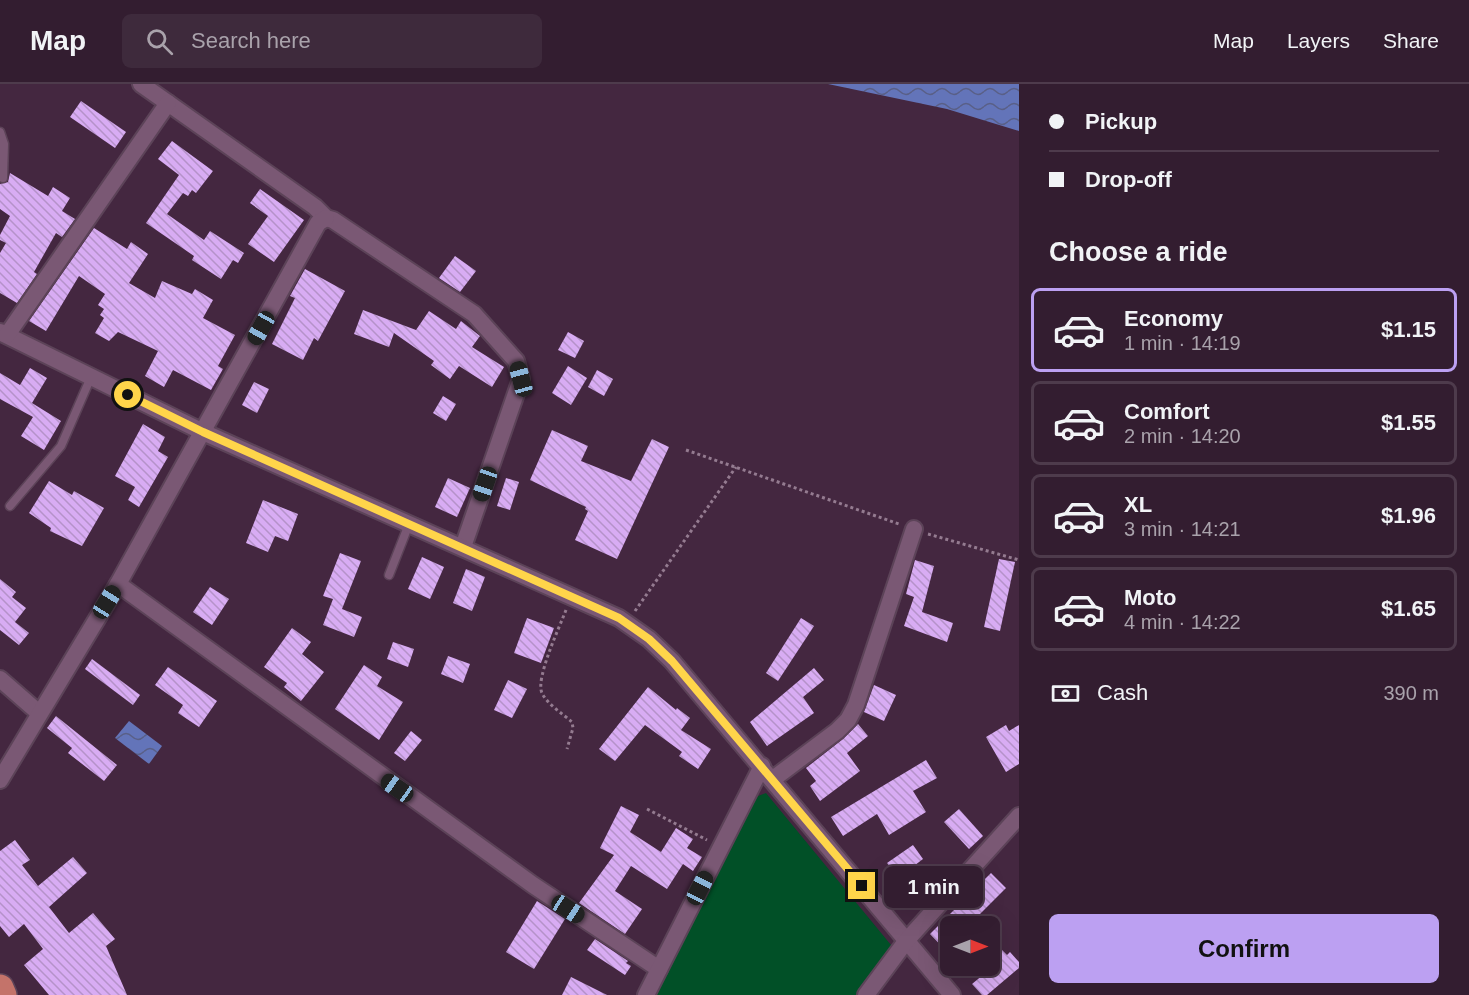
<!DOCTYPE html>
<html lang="en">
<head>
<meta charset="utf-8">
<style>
	:root { --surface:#331d30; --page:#3e2a3c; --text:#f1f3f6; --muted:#a9a2ab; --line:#4e3b4c; --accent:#bca0f2 }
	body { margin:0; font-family:Helvetica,sans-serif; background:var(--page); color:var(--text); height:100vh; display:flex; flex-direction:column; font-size:22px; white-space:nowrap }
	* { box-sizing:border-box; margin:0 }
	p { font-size:20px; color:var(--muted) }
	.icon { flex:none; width:33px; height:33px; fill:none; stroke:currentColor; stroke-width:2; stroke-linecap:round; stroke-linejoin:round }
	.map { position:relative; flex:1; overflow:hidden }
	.panel { display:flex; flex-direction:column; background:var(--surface); width:450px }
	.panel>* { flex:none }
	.banner { display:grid; align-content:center; height:132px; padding:0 30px; background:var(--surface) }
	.needle { width:39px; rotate:90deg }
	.buttons { position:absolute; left:940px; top:832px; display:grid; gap:12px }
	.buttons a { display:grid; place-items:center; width:60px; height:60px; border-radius:9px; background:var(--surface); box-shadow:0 6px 24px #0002,0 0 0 2px var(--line); font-size:30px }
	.end { position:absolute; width:27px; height:27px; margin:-14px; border:8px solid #ffd54a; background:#111; box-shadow:0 0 0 3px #111 }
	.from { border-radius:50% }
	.bubble { position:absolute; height:42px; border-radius:9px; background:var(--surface); box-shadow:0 6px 24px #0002,0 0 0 2px var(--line); font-size:20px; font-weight:700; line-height:42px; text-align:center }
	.car { position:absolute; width:18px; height:36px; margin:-18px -9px; border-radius:8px; box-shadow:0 0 4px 2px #0007; background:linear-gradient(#222 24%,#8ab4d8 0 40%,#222 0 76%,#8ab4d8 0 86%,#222 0) }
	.banner b { display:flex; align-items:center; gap:21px; height:57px; font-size:22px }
	.banner b+b { border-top:2px solid var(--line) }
	.banner i { width:15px; height:15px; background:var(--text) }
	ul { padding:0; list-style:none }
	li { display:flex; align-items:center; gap:18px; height:84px; margin:0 12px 9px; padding:0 18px; border:3px solid var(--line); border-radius:9px }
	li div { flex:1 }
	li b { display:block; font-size:22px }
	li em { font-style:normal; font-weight:700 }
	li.on { border-color:var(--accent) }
	li>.icon { width:54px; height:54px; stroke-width:1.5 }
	h2 { padding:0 30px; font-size:27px; line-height:72px }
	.pay { display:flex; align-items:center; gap:15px; height:66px; padding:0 30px; font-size:22px }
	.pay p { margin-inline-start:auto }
	.action { display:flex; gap:12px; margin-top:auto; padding:12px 30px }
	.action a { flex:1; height:69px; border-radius:9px; background:var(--accent); color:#111; font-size:24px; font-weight:700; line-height:69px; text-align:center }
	header { display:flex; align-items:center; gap:36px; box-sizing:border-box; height:84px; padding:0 30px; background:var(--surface); border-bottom:2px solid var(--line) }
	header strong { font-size:28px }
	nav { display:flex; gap:33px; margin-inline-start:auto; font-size:21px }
	.search { width:420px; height:54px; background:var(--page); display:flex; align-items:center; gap:15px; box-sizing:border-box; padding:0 21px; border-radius:9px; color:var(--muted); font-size:22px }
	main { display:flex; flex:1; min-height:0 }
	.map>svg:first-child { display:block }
	.grass { fill:#015027 }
	.water { fill:url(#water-waves) }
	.building { fill:url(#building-back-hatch) }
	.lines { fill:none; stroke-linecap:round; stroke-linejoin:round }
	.service-casing { stroke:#5c4358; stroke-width:11 }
	.minor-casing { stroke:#5c4358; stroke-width:20 }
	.trunk-casing { stroke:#5c4358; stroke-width:30 }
	.path { stroke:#947b90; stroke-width:3; stroke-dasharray:3 3; stroke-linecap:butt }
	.service { stroke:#7a5874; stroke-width:8 }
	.minor { stroke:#7a5874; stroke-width:16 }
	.trunk { stroke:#c4736a; stroke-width:27 }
	.route { stroke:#ffd54a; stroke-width:8 }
</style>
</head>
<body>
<header>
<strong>Map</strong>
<div class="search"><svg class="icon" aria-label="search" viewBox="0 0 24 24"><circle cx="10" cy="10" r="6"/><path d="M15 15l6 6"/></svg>Search here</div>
<nav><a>Map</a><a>Layers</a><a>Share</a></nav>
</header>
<main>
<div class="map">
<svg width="1019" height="911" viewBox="0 0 1019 911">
	<defs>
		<pattern id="water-waves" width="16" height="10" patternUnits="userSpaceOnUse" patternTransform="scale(1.5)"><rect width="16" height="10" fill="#6374b9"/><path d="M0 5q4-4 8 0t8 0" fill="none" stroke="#595f87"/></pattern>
		<pattern id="building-back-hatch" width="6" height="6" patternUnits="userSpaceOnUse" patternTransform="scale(1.5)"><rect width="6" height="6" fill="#d8acf3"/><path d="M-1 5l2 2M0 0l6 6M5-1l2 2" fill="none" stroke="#b592c9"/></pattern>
	</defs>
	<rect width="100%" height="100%" fill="#442740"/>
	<polygon class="grass" points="766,709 891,861 892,865 862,911 653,911 723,768 758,712"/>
	<g class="water">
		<polygon points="828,0 1019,0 1019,47 947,25"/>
		<polygon points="129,637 162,662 149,680 115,654"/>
	</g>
	<g class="building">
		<polygon points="81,17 126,48 115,64 70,33"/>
		<polygon points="172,57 213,87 196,109 192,106 188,112 183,109 167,130 204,156 210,147 244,169 238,179 233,176 221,195 192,176 194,172 146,139 179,91 158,75"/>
		<polygon points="10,89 48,112 53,103 70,114 62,127 75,135 62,153 56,149 34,188 37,190 17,219 0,209 0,169 6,159 0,156 0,151 10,132 0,125 0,100 8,98"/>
		<polygon points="260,105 304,136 274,178 248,160 268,132 250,119"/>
		<polygon points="94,144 127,165 131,158 148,170 129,199 155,214 162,197 192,210 195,205 213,216 203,234 235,251 218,282 223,285 211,306 173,286 164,303 145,292 158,267 118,248 109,257 95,249 104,234 100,231 104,225 98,221 105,210 79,192 46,247 29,237"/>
		<polygon points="455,172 476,187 460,208 439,194"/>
		<polygon points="305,185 345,207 318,257 314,254 303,276 272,260 295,214 290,212"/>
		<polygon points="363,226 416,246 429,227 456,245 461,237 480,252 472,263 504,283 492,303 459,282 450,295 431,281 434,277 394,249 389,263 354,250"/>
		<polygon points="568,248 584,257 575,274 558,266"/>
		<polygon points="568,282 587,294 571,321 552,309"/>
		<polygon points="30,284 47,294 32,319 61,337 44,366 21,352 33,333 0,315 0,289 20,301"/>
		<polygon points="597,286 613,295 604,312 588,303"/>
		<polygon points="254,298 269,305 257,329 242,321"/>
		<polygon points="443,312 456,320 446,337 433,329"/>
		<polygon points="143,340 165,353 158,367 168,373 139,423 128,416 135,403 115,392"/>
		<polygon points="552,346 588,362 581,377 631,397 652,355 669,363 617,475 575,456 588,427 585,425 586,423 530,396"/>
		<polygon points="448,394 470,404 457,433 435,423"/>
		<polygon points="506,394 519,398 510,426 497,422"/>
		<polygon points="49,397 72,411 74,407 104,424 82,462 50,447 51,444 29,429"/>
		<polygon points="263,416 298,430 288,457 275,452 268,468 246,459"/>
		<polygon points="340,469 361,477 342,525 362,533 354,553 323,541 333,515 323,512"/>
		<polygon points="422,473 444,483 430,515 408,505"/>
		<polygon points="999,475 1015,478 1000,547 984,543"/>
		<polygon points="915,476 934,482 922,528 953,539 947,558 904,542 914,513 906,510"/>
		<polygon points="466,485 485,493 472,527 453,519"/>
		<polygon points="0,495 16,508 12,513 26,524 15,538 29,549 19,561 0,546"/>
		<polygon points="210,503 229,515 212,541 193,528"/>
		<polygon points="527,534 554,544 541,579 514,569"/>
		<polygon points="801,534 814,542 778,597 766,589"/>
		<polygon points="292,544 311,558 302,570 324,588 301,617 284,603 287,599 264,583"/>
		<polygon points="393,558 414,565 408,583 387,575"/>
		<polygon points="448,572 470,580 463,599 441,590"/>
		<polygon points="92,575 140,611 133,621 85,585"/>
		<polygon points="364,581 382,593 377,602 403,618 379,656 335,625"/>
		<polygon points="168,583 217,617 199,643 178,629 183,621 155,601"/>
		<polygon points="814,584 824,596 803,613 814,629 767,662 750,638"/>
		<polygon points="508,596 527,605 512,634 494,626"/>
		<polygon points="874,601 896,611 884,637 864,628"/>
		<polygon points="648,603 676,626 677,624 690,634 681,646 711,665 698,685 679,672 682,668 645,641 615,677 599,665"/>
		<polygon points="56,632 117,681 104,697 68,669 72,664 47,644"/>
		<polygon points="858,640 868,652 847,669 860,687 820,717 810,702 816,697 806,684 843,655"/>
		<polygon points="1006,641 1009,647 1019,641 1019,680 1006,688 986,653"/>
		<polygon points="411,647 422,656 405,677 394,669"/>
		<polygon points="926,676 937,694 913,707 926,728 889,751 877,730 843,752 831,733"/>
		<polygon points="621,722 639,731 630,748 661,768 676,744 693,755 687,764 702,773 693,787 683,780 667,805 631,782 615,807 642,825 625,850 579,819 614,771 600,764"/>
		<polygon points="959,725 983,752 969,765 944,738"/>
		<polygon points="15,756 30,776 22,781 38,802 73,773 87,789 49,823 69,849 93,829 115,855 106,862 127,911 49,911 24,881 43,865 24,840 9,853 0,842 0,767"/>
		<polygon points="913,761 923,775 898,794 887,779"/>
		<polygon points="991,789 1006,804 967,843 951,843 951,872 930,850"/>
		<polygon points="537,817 565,835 534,885 506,868"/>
		<polygon points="990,854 1007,871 1010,868 1019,878 1019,884 987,911 982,911 972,900 990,885"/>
		<polygon points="595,855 628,877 626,879 631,882 625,891 587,866"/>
		<polygon points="571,893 607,911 562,911"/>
	</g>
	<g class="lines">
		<g class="service-casing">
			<g id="service">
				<polyline points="0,48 4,60 3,94"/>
				<polyline points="10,422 61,362 91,293"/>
				<polyline points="389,491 409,440"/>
			</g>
		</g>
		<g class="minor-casing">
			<g id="minor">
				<polyline points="141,0 315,123 326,134 333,136 474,230 516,277 521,295 463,463"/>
				<polyline points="0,248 203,348 619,534 649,555 672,577 952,911"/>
				<polyline points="7,251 168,19"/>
				<polyline points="118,500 533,801 659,885"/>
				<polyline points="0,595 39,629"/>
				<polyline points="773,695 837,647 848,636 856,621 914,445"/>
				<polyline points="0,696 118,500 318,139 326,134"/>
				<polyline points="646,911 762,682"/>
				<polyline points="866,911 907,856 1019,732"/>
			</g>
		</g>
		<g class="trunk-casing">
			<polyline id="trunk" points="0,904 3,911"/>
		</g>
		<g class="path">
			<polyline points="686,366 899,440"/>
			<polyline points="928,450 1019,476"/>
			<path d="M566,526C560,542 535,595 542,609C547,620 563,630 572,638L573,644L567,665"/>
			<polyline points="635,527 736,383"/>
			<polyline points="647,725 707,756"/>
		</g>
		<use href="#service" class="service"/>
		<use href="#minor" class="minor"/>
		<use href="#trunk" class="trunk"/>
	</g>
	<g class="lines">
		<polyline class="route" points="128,311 203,348 619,534 649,555 672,577 862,802"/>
	</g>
</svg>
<div class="buttons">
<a><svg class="needle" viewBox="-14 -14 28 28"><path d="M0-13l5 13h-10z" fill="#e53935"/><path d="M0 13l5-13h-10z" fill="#a9a2ab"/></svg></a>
</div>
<i class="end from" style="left:128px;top:311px"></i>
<i class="end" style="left:862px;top:802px"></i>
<div class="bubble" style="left:884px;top:782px;width:99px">1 min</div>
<i class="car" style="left:261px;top:244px;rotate:209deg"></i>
<i class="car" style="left:521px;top:295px;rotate:345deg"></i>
<i class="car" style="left:485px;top:400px;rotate:199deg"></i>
<i class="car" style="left:107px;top:518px;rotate:32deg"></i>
<i class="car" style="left:397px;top:704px;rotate:305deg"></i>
<i class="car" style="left:700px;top:804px;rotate:27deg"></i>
<i class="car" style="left:568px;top:825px;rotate:123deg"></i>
</div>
<section class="panel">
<div class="banner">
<b><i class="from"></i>Pickup</b>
<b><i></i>Drop-off</b>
</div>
<h2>Choose a ride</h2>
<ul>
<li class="on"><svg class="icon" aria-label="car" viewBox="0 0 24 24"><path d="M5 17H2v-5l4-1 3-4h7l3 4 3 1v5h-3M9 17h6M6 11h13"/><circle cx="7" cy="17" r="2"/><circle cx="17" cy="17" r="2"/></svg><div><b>Economy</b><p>1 min · 14:19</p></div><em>$1.15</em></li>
<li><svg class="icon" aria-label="car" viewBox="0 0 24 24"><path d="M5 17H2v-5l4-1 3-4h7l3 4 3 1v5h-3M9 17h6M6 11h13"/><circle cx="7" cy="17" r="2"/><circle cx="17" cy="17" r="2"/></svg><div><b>Comfort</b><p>2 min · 14:20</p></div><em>$1.55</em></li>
<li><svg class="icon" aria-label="car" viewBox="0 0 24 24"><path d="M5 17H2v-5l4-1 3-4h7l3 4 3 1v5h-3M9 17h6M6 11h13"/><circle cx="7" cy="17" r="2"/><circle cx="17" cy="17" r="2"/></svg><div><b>XL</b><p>3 min · 14:21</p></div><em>$1.96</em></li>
<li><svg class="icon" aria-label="car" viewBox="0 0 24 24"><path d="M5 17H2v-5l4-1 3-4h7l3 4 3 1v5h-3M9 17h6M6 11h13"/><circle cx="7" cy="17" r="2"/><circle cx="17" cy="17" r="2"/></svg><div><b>Moto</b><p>4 min · 14:22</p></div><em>$1.65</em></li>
</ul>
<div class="pay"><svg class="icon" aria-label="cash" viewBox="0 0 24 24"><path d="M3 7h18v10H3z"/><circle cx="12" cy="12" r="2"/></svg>Cash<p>390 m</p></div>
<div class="action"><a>Confirm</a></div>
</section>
</main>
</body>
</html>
